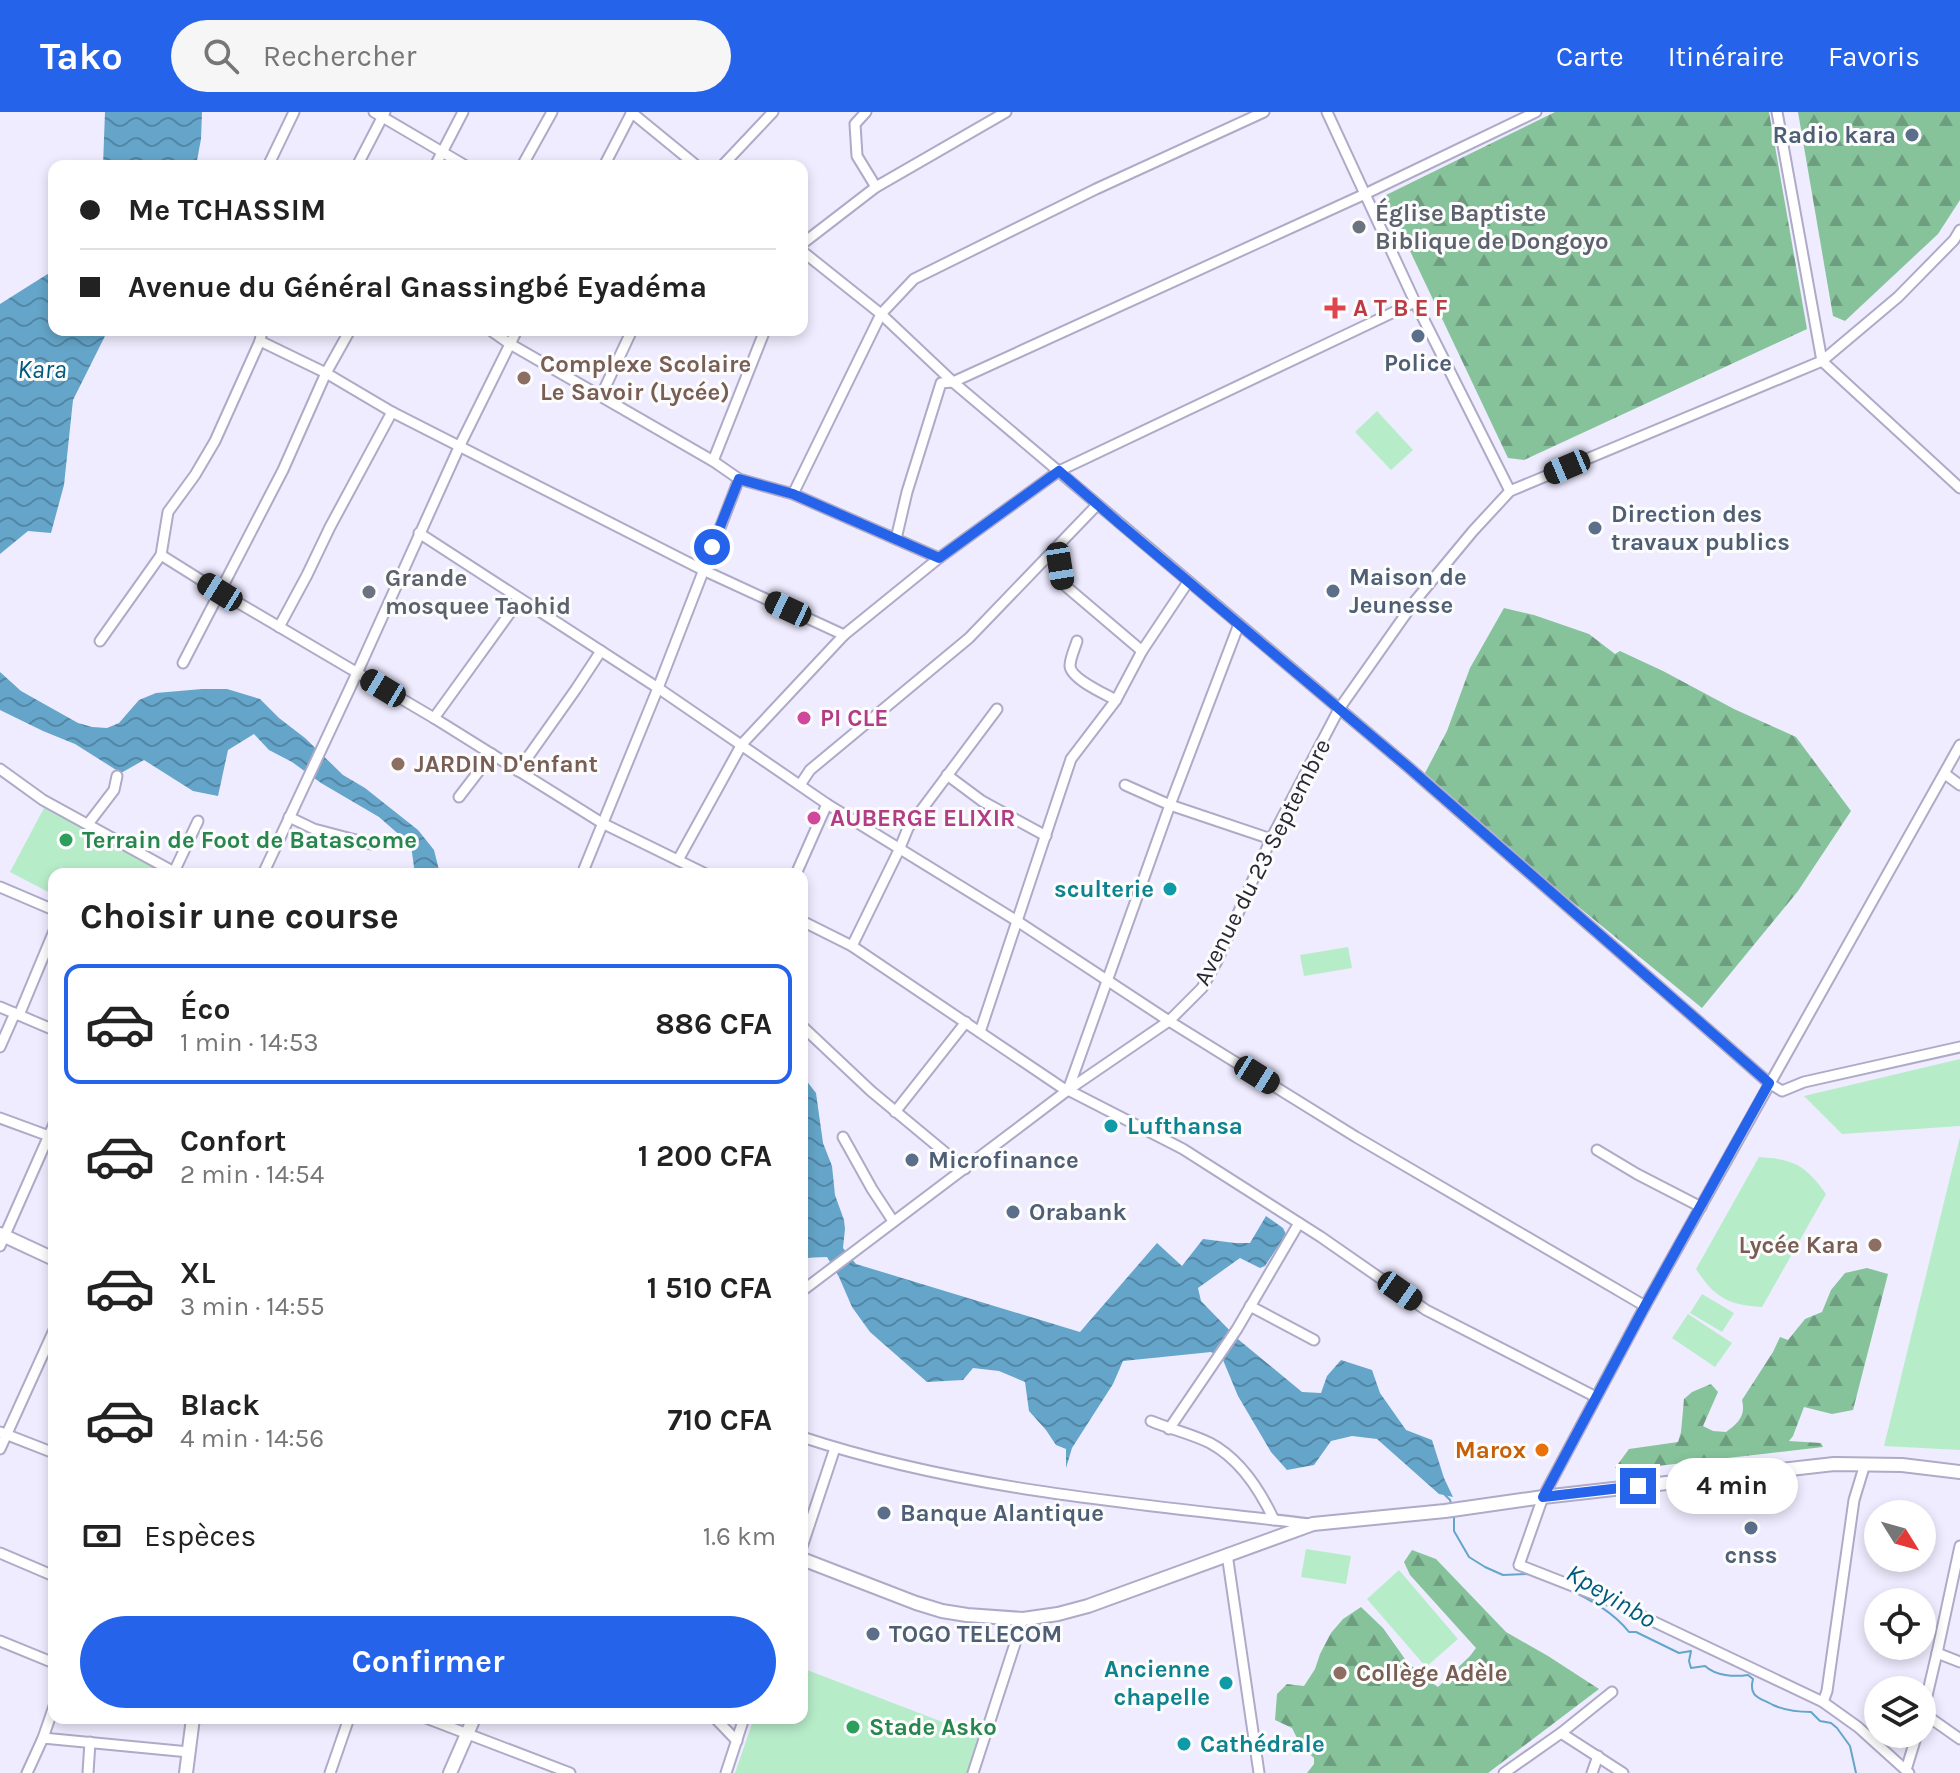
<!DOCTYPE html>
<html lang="fr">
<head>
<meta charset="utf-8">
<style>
	:root { --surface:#fff; --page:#f6f6f6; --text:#222; --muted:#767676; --line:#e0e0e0; --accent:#2563eb }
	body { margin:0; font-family:Karla,sans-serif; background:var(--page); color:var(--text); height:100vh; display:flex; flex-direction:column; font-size:30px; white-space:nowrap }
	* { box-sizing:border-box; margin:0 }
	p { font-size:26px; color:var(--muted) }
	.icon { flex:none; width:44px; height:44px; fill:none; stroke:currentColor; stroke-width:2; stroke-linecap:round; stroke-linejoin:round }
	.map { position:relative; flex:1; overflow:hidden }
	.drawer { position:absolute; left:48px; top:756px; width:760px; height:856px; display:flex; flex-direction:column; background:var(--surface); border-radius:16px; box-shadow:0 4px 12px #0003 }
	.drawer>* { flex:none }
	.top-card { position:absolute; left:48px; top:48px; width:760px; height:176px; border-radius:16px; box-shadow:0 4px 12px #0003; display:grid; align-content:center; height:176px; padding:0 32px; background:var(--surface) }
	.needle { width:52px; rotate:127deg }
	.fabs { position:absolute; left:1864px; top:1388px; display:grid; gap:16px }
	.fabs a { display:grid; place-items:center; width:72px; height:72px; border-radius:50%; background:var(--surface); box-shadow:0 4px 12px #0003; font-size:40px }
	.end { position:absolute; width:36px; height:36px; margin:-18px; border:10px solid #2563eb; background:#fff; box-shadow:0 0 0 4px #fff }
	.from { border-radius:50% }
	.bubble { position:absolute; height:56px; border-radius:28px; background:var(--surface); box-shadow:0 4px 12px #0003; font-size:26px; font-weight:700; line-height:56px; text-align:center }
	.car { position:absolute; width:24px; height:48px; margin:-24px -12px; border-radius:10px; box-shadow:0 0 6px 2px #0007; background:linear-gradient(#222 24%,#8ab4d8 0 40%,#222 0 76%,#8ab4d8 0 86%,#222 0) }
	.top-card b { display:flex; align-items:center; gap:28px; height:76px; font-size:30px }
	.top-card b+b { border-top:2px solid var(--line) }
	.top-card i { width:20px; height:20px; background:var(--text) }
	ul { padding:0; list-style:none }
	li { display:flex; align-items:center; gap:24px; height:120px; margin:0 16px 12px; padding:0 16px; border:4px solid transparent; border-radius:16px }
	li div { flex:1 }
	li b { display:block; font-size:30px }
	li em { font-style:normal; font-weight:700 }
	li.selected { border-color:var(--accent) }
	li>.icon { width:72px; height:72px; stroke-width:1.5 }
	h2 { padding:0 32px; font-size:36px; line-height:96px }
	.pay { display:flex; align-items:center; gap:20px; height:88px; padding:0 32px; font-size:30px }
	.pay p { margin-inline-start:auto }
	.action { display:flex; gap:16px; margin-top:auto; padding:16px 32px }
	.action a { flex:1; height:92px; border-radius:48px; background:var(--accent); color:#fff; font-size:32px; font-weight:700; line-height:92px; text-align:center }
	header { display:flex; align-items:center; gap:48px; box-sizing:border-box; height:112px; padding:0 40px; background:var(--accent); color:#fff }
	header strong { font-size:38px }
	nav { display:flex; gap:44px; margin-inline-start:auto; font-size:28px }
	.search { width:560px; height:72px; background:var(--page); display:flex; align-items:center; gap:20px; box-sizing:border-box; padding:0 28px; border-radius:44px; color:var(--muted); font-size:30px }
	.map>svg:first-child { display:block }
	.green { fill:#b7ecc9 }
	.forest { fill:url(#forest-firs) }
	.water { fill:url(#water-waves) }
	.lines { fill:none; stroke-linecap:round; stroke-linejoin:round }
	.stream { stroke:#64a5c9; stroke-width:2 }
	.street-casing { stroke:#aeaac7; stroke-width:13 }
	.secondary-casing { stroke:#aeaac7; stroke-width:16 }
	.street { stroke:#fff; stroke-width:9 }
	.secondary { stroke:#fff; stroke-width:12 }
	.route { stroke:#2563eb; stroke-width:10 }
	.service-dot { fill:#5c6f8a; stroke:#fcfcfc; stroke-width:3 }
	.worship-dot { fill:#6b7280; stroke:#fcfcfc; stroke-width:3 }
	.health-dot { fill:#e0444e; stroke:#fcfcfc; stroke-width:3 }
	.education-dot { fill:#8d6e63; stroke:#fcfcfc; stroke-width:3 }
	.hotel-dot { fill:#d1479c; stroke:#fcfcfc; stroke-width:3 }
	.leisure-dot { fill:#2e9e5b; stroke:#fcfcfc; stroke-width:3 }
	.culture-dot { fill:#0f9aa8; stroke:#fcfcfc; stroke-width:3 }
	.food-dot { fill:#e8710a; stroke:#fcfcfc; stroke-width:3 }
	.labels { text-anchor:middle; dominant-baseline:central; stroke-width:6; stroke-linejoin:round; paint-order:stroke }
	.service-label { font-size:24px; font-weight:bold; fill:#4e5e75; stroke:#fcfcfc; text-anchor:start }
	.worship-label { font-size:24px; font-weight:bold; fill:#5b616d; stroke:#fcfcfc; text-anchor:start }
	.health-label { font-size:24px; font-weight:bold; fill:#be3a42; stroke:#fcfcfc; text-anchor:start }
	.education-label { font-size:24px; font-weight:bold; fill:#785e54; stroke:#fcfcfc; text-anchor:start }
	.hotel-label { font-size:24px; font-weight:bold; fill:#b23c85; stroke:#fcfcfc; text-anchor:start }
	.leisure-label { font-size:24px; font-weight:bold; fill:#27864d; stroke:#fcfcfc; text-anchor:start }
	.street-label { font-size:24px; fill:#292733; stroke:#fcfcfc }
	.culture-label { font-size:24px; font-weight:bold; fill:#0d838f; stroke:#fcfcfc; text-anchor:end }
	.food-label { font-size:24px; font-weight:bold; fill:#c56008; stroke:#fcfcfc; text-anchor:end }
	.water-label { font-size:26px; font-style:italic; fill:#005a7d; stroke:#fcfcfc }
</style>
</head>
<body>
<header>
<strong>Tako</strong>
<div class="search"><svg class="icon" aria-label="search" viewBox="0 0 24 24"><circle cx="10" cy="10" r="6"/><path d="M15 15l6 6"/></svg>Rechercher</div>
<nav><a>Carte</a><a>Itinéraire</a><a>Favoris</a></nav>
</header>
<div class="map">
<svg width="1960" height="1661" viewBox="0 0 1960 1661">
	<defs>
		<pattern id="forest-firs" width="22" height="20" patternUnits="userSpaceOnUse" patternTransform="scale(2)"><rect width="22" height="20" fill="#86c39b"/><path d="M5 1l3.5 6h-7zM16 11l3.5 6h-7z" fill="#6e9e7f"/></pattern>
		<pattern id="water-waves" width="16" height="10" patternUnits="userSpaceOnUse" patternTransform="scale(2)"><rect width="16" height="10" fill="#64a5c9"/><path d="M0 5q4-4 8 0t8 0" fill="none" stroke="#5286a4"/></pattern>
	</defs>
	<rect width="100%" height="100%" fill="#efecff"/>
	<g class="green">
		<polygon points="1377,299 1413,338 1391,358 1355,320"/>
		<polygon points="44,696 167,760 166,762 54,762 54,783 10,760"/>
		<polygon points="1348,835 1352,856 1304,864 1300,843"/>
		<polygon points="1960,947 1960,1014 1842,1022 1804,984"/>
		<polygon points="1960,1025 1960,1338 1884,1334"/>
		<path d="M1759,1045C1794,1047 1806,1054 1826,1082L1762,1195C1728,1193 1715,1186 1696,1157Z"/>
		<polygon points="1702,1182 1734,1201 1722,1220 1690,1201"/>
		<polygon points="1688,1202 1732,1231 1715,1255 1672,1226"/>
		<polygon points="1306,1437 1351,1444 1346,1472 1301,1465"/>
		<polygon points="1399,1458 1458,1527 1426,1555 1367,1487"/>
		<polygon points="802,1556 979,1624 967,1661 735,1661 754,1606 802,1606"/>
	</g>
	<g class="forest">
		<polygon points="1555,0 1769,0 1807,217 1524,348 1508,346 1384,84"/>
		<polygon points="1798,0 1960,0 1960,88 1938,122 1845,209 1833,204"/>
		<polygon points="1504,496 1534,503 1589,522 1615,542 1620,539 1663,559 1734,597 1796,625 1851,699 1798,779 1702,896 1564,783 1425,661 1447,619 1470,556"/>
		<path d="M1867,1156L1888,1162L1853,1298L1832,1302L1804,1295L1793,1324L1789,1329L1821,1331L1823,1335L1631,1357L1615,1356L1629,1337L1678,1330L1681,1320L1684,1287L1692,1280L1711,1272L1718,1280L1703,1314L1713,1319L1726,1320C1738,1311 1746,1304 1742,1288L1773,1240L1780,1225L1788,1228L1805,1207L1822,1200L1831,1178L1845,1161Z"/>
		<polygon points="1412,1438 1436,1447 1506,1520 1548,1544 1599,1577 1488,1661 1307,1661 1314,1652 1314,1646 1301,1634 1292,1616 1275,1608 1277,1582 1287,1572 1304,1574 1315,1557 1320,1542 1331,1521 1343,1507 1361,1495 1383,1516 1405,1547 1423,1565 1438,1575 1470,1544 1476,1536 1410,1463 1404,1450"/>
	</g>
	<g class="water">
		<polygon points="105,0 202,0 201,27 196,54 103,54"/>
		<polygon points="54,158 54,218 108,218 73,288 64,373 51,421 28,419 0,442 0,192"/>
		<polygon points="0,560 21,579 78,611 92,615 107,616 119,611 139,588 156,581 202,577 227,577 260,587 279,606 305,626 343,663 365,676 418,718 434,738 440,762 413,762 414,755 411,733 379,705 321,671 292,650 269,638 254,622 228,638 218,684 193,679 144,648 121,661 75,632 43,619 0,598"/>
		<polygon points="802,963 816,981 823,1031 832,1054 835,1083 844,1108 845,1117 843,1136 856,1152 1080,1220 1157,1131 1182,1154 1203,1127 1235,1131 1250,1131 1266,1104 1283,1116 1286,1122 1265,1154 1260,1156 1240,1146 1198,1176 1201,1189 1239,1228 1302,1280 1321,1281 1327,1264 1341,1248 1372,1258 1380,1281 1406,1318 1432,1328 1444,1366 1453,1385 1439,1382 1377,1327 1352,1324 1331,1329 1314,1353 1287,1358 1271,1340 1238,1284 1223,1248 1211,1240 1123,1249 1113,1272 1072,1336 1066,1356 1066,1337 1056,1333 1046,1318 1029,1299 1025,1270 999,1259 973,1256 963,1268 927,1270 870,1220 852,1195 839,1165 827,1145 802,1146"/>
	</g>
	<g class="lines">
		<g class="stream">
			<polyline points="1445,1383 1450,1388 1452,1394"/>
			<polyline points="1454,1404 1454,1419 1469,1445 1485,1455 1503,1463 1529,1462"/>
			<path d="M1568,1477C1591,1488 1613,1500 1629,1520H1636L1679,1541L1691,1539L1689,1549L1691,1556L1705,1554C1716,1564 1734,1565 1748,1563L1753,1567C1748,1586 1761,1586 1773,1593C1786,1599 1797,1600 1811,1600L1820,1609L1831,1611L1837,1616L1850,1634L1856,1661"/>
		</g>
		<g class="street-casing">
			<g id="street">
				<polyline points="374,0 466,54"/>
				<polyline points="631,0 697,54"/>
				<polyline points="866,0 855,12 857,44 876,75"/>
				<polyline points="1327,0 1415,190 1510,379"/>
				<polyline points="1777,0 1822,249 1960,376"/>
				<polyline points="268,54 294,0"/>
				<polyline points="357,54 385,0"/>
				<polyline points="435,54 463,0"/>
				<polyline points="522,54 552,0"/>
				<polyline points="604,54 632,0"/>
				<polyline points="722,54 773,0"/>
				<polyline points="802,132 876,75 1006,0"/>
				<polyline points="802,139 881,202 953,270 1407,654 1769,971 1782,979 1804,970 1960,935"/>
				<polyline points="490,218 510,232 713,349 739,367 658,576 582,762"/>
				<polyline points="260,229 326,261 392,300 703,458 844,523"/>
				<polyline points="601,284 632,218"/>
				<polyline points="713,349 765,218"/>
				<polyline points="739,367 793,382 939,446"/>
				<polyline points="793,382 881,202 914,167 1096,77 1264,0"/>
				<polyline points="419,421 658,576 827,692 1017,809 1169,909 1356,1025 1645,1194"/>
				<polyline points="896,427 907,380 941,271 953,270 1365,82 1536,0"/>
				<polyline points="1057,436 1062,471 1142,539"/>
				<polyline points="161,443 220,480 434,606 602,711 706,762"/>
				<polyline points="1239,512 1170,693 1068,978 1183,1037 1321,1125 1426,1198 1596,1285"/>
				<polyline points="279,515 307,463 330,415 392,300"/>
				<polyline points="100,529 161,443 168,400 195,363 215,329 260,229 262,218"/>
				<path d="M1077,529C1075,536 1070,546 1070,554C1071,567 1105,582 1116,588"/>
				<polyline points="183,551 283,358 326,261 350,218"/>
				<polyline points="434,606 520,487"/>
				<polyline points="0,657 43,688 174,760"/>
				<polyline points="518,659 576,577 601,539"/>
				<polyline points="1945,662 1960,673"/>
				<polyline points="947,663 982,689 1046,724"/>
				<polyline points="800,673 810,658 969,526 1097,393"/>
				<polyline points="1125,673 1170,693 1271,727"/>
				<polyline points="459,685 492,642"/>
				<polyline points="289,705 314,717 371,732"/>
				<polyline points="88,712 114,678 117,664"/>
				<polyline points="678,748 742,632 844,523 939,446 1059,359 1415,190"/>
				<polyline points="173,762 198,709"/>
				<polyline points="263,762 357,561 460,333 517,218"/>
				<polyline points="796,762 827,692"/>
				<polyline points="0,775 54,798"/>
				<polyline points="802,809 852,834 1067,979"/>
				<polyline points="852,834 899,738 908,716 997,597"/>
				<polyline points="0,895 54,918"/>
				<polyline points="19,903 54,819"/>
				<polyline points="802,914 871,979 965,1057"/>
				<polyline points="980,920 1071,647 1116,588 1142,539 1188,470"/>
				<polyline points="0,935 15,901"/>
				<polyline points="895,1000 966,910"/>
				<polyline points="0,1006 49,1024"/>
				<polyline points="843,1025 872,1077 893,1109"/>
				<polyline points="1597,1038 1637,1062 1701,1095"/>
				<polyline points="0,1134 54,1012"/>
				<polyline points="802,1179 1068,978 1169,909 1202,876 1217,849 1271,727 1339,597 1415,489 1473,419 1510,379 1822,249 1898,185 1954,128 1960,118"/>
				<polyline points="1250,1194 1314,1228"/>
				<path d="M1151,1309C1170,1317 1192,1322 1210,1331C1240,1347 1260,1378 1274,1408"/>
				<polyline points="1169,1317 1237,1217 1299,1111"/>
				<polyline points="0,1320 54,1341"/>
				<path d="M802,1325C966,1379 1140,1392 1310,1412"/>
				<polyline points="0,1337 54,1218"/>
				<polyline points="1960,1434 1937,1541 1960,1550"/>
				<polyline points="802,1435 835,1336"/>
				<polyline points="0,1441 54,1464"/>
				<polyline points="1227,1442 1259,1661"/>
				<polyline points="0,1529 54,1551"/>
				<polyline points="1823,1590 1827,1579 1854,1388 1865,1352"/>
				<polyline points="1923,1601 1960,1627"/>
				<polyline points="1922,1605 1937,1541"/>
				<polyline points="426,1606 570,1661"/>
				<polyline points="715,1606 737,1629"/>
				<polyline points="1561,1621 1623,1661"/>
				<polyline points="43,1626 189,1640"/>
				<polyline points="1906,1658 1917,1622"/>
				<polyline points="27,1661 43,1626 54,1594"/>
				<polyline points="88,1661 90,1630"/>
				<polyline points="330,1661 349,1606"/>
				<polyline points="726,1661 744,1606"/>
				<polyline points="973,1661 1023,1507"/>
				<polyline points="1504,1661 1561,1621 1612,1580"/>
				<polyline points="1592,1661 1598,1644"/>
				<polyline points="1909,1661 1858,1615 1823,1590 1606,1487 1519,1453 1543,1385 1645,1194 1960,633"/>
			</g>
		</g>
		<g class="secondary-casing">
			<g id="secondary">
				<polyline points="0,1122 54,1147"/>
				<polyline points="802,1447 916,1491 942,1499 967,1503 1023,1507 1058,1502 1088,1494 1313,1412 1445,1399 1543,1385 1834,1352 1902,1353 1960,1360"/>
				<polyline points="186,1661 193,1606"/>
				<polyline points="450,1661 474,1606"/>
			</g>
		</g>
		<use href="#street" class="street"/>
		<use href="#secondary" class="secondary"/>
	</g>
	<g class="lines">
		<polyline class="route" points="712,435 739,367 793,382 939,446 1059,359 1120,412 1407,654 1769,971 1645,1194 1543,1385 1638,1374"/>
	</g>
	<g class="service-dot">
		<circle cx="1912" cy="23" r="8"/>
		<circle cx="1418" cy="224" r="8"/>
		<circle cx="1595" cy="416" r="8"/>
		<circle cx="1333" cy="479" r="8"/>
		<circle cx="912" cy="1048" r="8"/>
		<circle cx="1013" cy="1100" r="8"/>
		<circle cx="884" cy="1401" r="8"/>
		<circle cx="1751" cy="1416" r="8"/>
		<circle cx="873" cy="1522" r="8"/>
	</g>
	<g class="worship-dot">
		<circle cx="1359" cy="115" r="8"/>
		<circle cx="369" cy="480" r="8"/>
	</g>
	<path class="health-dot" d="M1331 184h8v8h8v8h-8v8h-8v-8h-8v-8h8z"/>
	<g class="education-dot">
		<circle cx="524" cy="266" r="8"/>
		<circle cx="398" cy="652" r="8"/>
		<circle cx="1875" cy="1133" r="8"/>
		<circle cx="1340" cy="1561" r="8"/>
	</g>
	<g class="hotel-dot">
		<circle cx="804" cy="606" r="8"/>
		<circle cx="814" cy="706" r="8"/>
	</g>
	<g class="leisure-dot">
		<circle cx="66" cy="728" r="8"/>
		<circle cx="853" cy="1615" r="8"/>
	</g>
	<g class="culture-dot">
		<circle cx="1170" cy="777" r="8"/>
		<circle cx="1111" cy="1014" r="8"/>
		<circle cx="1226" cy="1571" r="8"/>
		<circle cx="1184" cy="1632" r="8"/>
	</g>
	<circle class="food-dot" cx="1542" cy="1338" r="8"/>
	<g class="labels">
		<g class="service-label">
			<text x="1896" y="23" text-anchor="end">Radio kara</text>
			<text x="1418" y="251" text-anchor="middle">Police</text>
			<text x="1611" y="402">Direction des<tspan x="1611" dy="28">travaux publics</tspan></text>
			<text x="1349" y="465">Maison de<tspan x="1349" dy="28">Jeunesse</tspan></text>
			<text x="928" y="1048">Microfinance</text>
			<text x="1029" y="1100">Orabank</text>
			<text x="900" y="1401">Banque Alantique</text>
			<text x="1751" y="1443" text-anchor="middle">cnss</text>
			<text x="889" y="1522">TOGO TELECOM</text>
		</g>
		<g class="worship-label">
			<text x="1375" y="101">Église Baptiste<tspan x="1375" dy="28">Biblique de Dongoyo</tspan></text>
			<text x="385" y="466">Grande<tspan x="385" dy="28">mosquee Taohid</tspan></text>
		</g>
		<g class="health-label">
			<text x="1353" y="196">A T B E F</text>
		</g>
		<g class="education-label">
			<text x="540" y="252">Complexe Scolaire<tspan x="540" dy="28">Le Savoir (Lycée)</tspan></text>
			<text x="414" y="652">JARDIN D'enfant</text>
			<text x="1859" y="1133" text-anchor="end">Lycée Kara</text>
			<text x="1356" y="1561">Collège Adèle</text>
		</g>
		<g class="hotel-label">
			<text x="820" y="606">PI CLE</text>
			<text x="830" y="706">AUBERGE ELIXIR</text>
		</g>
		<g class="leisure-label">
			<text x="82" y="728">Terrain de Foot de Batascome</text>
			<text x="869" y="1615">Stade Asko</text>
		</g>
		<g class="street-label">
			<text transform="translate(1262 750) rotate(-63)">Avenue du 23 Septembre</text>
		</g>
		<g class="culture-label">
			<text x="1154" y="777">sculterie</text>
			<text x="1127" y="1014" text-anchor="start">Lufthansa</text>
			<text x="1210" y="1557">Ancienne<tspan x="1210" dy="28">chapelle</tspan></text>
			<text x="1200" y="1632" text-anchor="start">Cathédrale</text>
		</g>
		<g class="food-label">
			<text x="1526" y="1338">Marox</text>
		</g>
		<g class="water-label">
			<text x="42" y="257">Kara</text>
			<text transform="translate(1611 1484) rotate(31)">Kpeyinbo</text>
		</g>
	</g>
</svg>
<div class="fabs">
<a><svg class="needle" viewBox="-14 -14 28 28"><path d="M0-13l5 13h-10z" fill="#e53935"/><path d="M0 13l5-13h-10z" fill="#767676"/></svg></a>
<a><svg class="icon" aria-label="locate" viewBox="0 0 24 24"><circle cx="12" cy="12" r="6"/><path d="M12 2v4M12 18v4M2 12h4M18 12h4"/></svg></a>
<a><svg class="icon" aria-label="layers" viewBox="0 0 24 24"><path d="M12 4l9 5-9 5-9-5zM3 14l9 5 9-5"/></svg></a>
</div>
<i class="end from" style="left:712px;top:435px"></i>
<i class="end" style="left:1638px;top:1374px"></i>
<div class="bubble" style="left:1666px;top:1346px;width:132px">4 min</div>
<i class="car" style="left:1567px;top:355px;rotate:247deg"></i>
<i class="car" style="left:1060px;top:454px;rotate:171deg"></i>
<i class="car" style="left:220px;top:480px;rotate:302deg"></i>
<i class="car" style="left:788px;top:497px;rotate:295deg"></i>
<i class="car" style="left:383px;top:576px;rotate:301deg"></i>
<i class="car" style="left:1257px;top:963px;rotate:122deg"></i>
<i class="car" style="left:1400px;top:1179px;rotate:125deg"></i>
<div class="top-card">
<b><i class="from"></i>Me TCHASSIM</b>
<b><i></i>Avenue du Général Gnassingbé Eyadéma</b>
</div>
<section class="drawer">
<h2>Choisir une course</h2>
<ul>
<li class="selected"><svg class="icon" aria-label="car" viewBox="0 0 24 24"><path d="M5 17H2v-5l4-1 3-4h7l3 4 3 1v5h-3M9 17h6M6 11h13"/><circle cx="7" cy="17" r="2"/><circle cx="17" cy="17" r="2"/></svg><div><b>Éco</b><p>1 min · 14:53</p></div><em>886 CFA</em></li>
<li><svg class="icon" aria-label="car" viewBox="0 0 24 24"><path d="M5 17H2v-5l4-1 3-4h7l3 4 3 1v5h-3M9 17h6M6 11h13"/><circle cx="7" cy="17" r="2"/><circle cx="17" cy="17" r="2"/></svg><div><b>Confort</b><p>2 min · 14:54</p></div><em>1 200 CFA</em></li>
<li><svg class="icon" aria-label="car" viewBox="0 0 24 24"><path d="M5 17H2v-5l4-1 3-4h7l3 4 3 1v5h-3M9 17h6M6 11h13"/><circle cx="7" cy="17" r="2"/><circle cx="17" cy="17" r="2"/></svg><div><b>XL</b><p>3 min · 14:55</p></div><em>1 510 CFA</em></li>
<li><svg class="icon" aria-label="car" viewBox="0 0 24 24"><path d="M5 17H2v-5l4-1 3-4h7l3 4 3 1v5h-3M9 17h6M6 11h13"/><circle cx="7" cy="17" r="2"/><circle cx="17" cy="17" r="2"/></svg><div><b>Black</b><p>4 min · 14:56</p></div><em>710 CFA</em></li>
</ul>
<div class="pay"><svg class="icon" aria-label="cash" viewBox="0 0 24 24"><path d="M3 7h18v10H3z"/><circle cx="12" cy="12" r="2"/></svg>Espèces<p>1.6 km</p></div>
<div class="action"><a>Confirmer</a></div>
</section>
</div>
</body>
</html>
